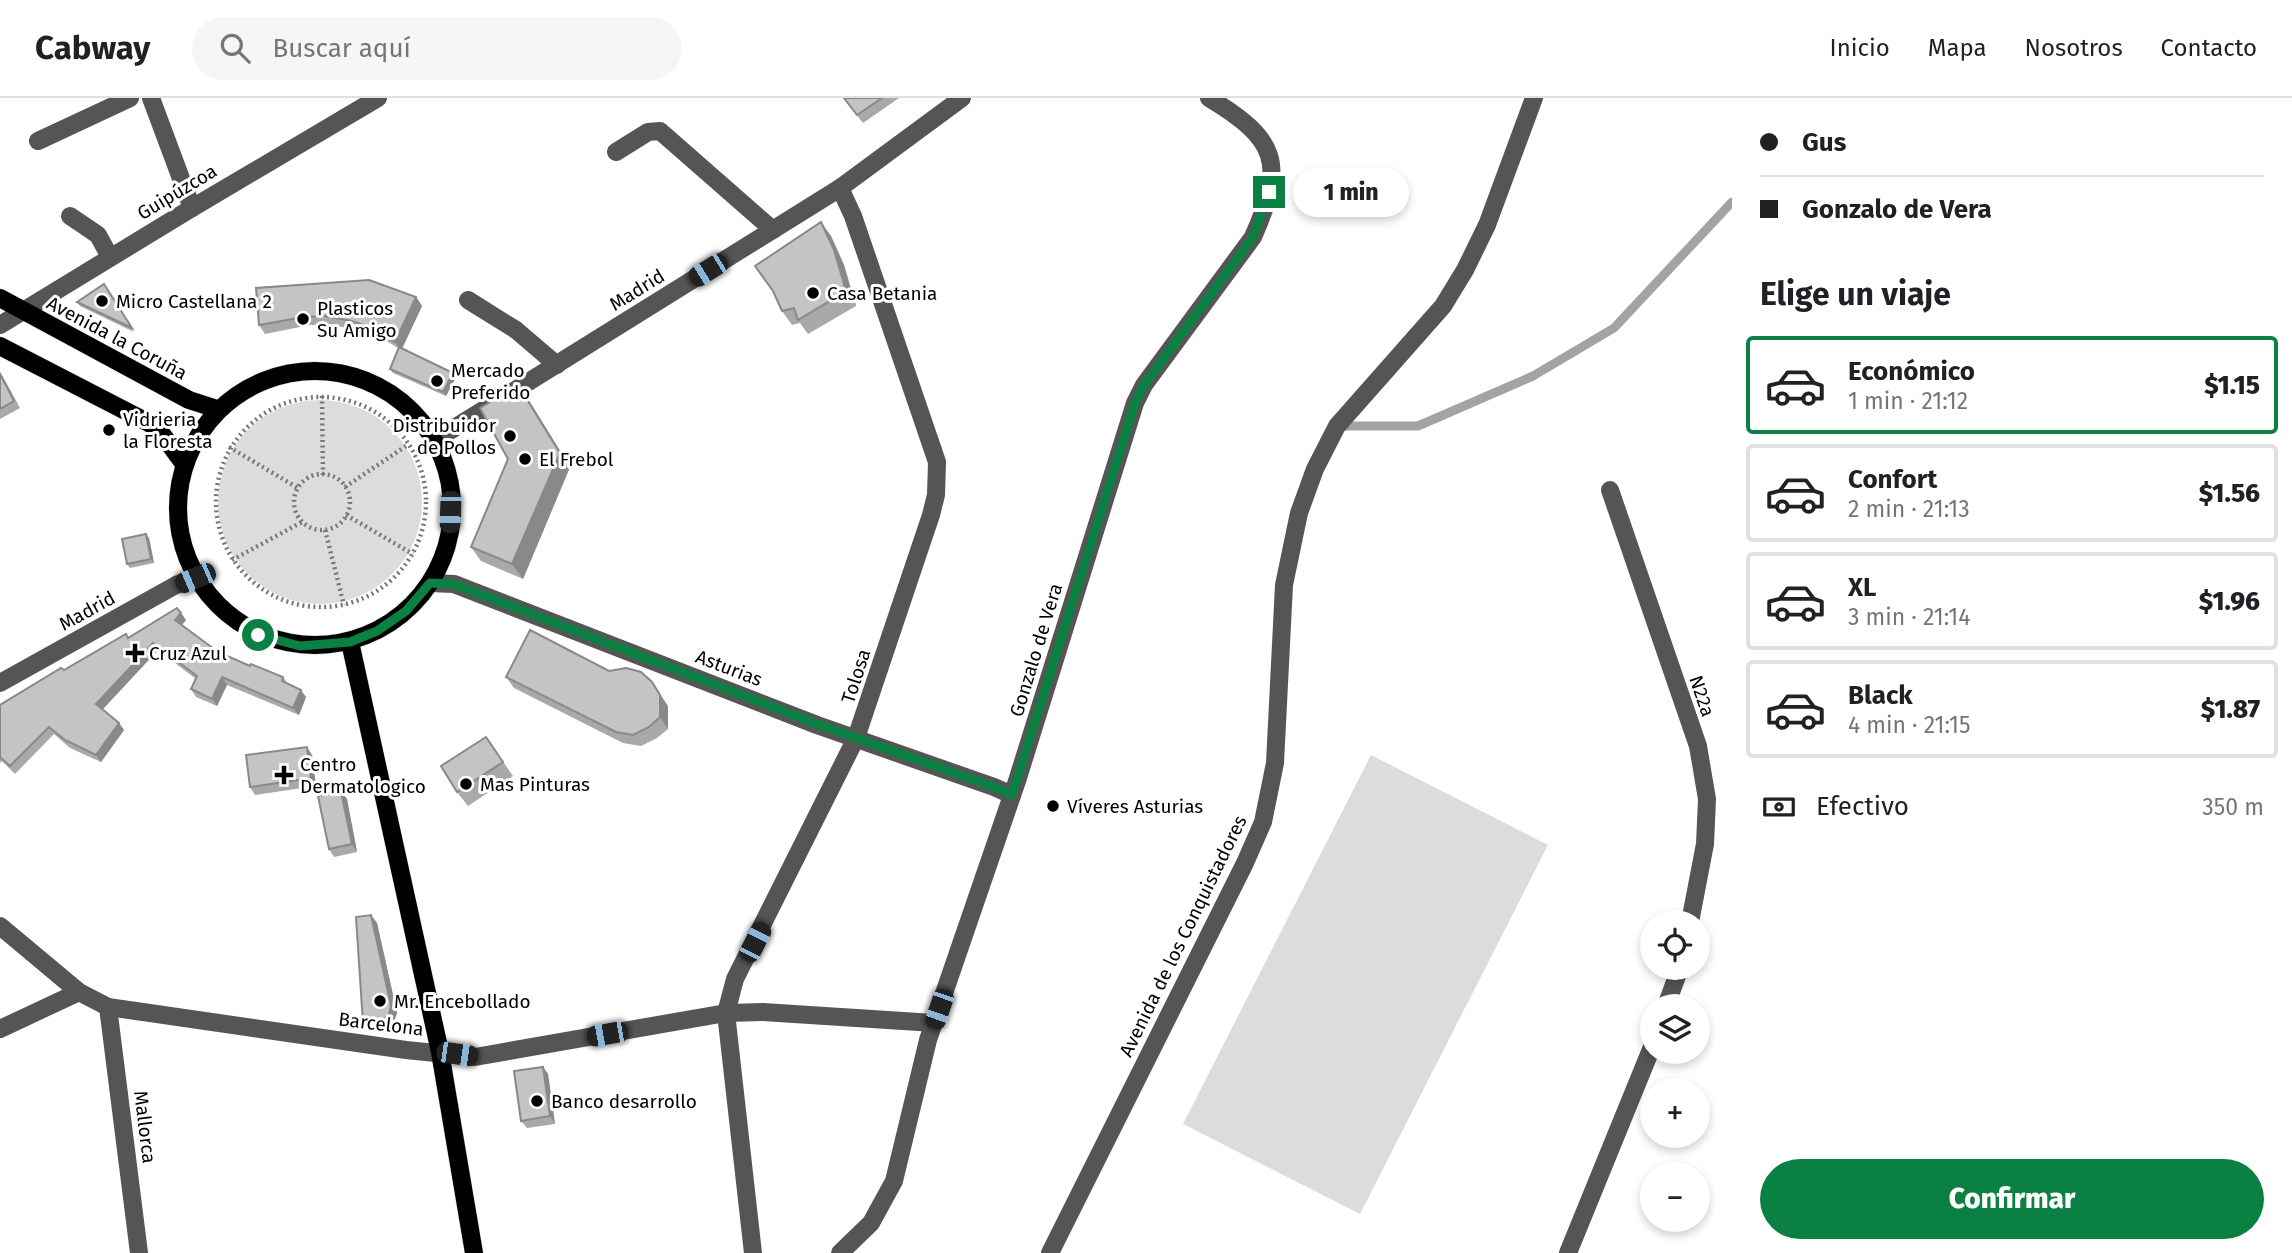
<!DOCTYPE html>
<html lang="es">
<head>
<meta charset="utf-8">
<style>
	:root { --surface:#fff; --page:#f6f6f6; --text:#202124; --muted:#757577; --line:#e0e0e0; --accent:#0b8043 }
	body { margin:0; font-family:"Fira Sans",sans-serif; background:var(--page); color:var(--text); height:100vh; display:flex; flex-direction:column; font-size:26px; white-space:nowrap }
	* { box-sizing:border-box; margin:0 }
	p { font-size:23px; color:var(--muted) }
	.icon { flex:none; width:38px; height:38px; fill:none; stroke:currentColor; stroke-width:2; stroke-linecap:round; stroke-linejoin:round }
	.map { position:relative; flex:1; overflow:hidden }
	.sheet { display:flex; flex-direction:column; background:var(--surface); width:560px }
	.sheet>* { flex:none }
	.hud { display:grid; align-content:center; height:154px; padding:0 28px; background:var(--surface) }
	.buttons { position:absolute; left:1640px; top:812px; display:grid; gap:14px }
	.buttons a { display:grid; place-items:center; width:70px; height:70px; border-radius:50%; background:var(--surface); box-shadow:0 4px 10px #0003; font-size:35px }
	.end { position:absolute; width:32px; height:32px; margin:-16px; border:9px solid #0b8043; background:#fff; box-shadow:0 0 0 4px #fff }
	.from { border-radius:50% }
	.bubble { position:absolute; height:49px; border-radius:24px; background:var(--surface); box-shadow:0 4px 10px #0003; font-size:23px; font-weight:800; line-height:49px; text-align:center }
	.car { position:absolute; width:21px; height:42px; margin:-21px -10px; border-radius:9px; box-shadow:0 0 5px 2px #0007; background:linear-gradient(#222 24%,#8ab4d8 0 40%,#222 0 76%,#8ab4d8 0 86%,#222 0) }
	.hud b { display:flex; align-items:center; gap:24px; height:66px; font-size:26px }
	.hud b+b { border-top:2px solid var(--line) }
	.hud i { width:18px; height:18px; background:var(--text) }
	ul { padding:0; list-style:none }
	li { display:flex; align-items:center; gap:21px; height:98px; margin:0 14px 10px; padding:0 14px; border:4px solid var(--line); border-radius:7px }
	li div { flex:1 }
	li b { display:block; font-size:26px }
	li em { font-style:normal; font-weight:800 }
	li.on { border-color:var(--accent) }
	li>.icon { width:63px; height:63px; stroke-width:1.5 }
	h2 { padding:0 28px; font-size:32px; line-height:84px }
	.pay { display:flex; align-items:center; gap:18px; height:77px; padding:0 28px; font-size:26px }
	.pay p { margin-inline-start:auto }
	.cta { display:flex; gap:14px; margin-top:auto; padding:14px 28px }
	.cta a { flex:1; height:80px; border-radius:42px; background:var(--accent); color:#fff; font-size:28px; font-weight:800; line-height:80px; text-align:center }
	header { display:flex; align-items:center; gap:42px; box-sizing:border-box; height:98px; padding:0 35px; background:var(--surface); border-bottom:2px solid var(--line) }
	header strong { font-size:33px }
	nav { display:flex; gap:38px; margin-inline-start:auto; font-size:24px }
	.search { width:490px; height:63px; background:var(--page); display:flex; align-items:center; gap:18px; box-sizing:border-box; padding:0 24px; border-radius:38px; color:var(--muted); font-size:26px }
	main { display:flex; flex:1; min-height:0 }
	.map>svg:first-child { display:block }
	.green { fill:#dcdcdc }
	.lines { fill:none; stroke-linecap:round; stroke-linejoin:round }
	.stream { stroke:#a3a3a3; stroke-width:9 }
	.major-casing { stroke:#dbdbdb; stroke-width:19 }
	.path { stroke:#777; stroke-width:4.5; stroke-dasharray:2 3.5; stroke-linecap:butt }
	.minor { stroke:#555; stroke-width:18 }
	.major { stroke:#000; stroke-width:18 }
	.wall { fill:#a9a9a9 }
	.shaded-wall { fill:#898989 }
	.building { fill:#c4c4c4; stroke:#898989; stroke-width:2 }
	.route { stroke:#0b8043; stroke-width:9 }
	.poi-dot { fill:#000; stroke:#fff; stroke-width:2.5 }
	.labels { text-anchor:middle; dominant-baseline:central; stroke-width:6; stroke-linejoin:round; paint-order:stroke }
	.street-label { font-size:19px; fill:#000; stroke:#fff }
	.poi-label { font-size:19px; fill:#000; stroke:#fff; text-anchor:start }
</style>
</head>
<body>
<header>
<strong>Cabway</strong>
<div class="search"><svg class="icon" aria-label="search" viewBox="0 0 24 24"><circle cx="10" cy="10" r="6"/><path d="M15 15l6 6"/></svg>Buscar aquí</div>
<nav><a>Inicio</a><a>Mapa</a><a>Nosotros</a><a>Contacto</a></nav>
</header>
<main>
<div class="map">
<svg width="1732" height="1155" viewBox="0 0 1732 1155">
	<rect width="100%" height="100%" fill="#fff"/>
	<g class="green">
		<circle cx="320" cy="404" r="102"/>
		<polygon points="1371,657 1548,747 1360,1116 1183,1026"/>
	</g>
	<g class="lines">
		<polyline class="stream" points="1339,328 1418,328 1533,278 1614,230 1732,104"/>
		<g class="major-casing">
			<g id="major">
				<polyline points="0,200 189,302 217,311"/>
				<polyline points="0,248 149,325 159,332 184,366"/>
				<circle cx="315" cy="410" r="137"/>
				<polyline points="350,544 440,954 474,1155"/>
			</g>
		</g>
		<g class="path">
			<polyline points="322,298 323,377"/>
			<circle cx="321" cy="404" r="105"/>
			<polyline points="229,349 298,390"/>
			<circle cx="322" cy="404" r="28"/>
			<polyline points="345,389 409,346"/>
			<polyline points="346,417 413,456"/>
			<polyline points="325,432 344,507"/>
			<polyline points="232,462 302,424"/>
		</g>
		<g class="minor">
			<polyline points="151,0 192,110"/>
			<polyline points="38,43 130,0"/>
			<polyline points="616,54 648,34 660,33 773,132"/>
			<polyline points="70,118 98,137 110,159"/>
			<polyline points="468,202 516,232 557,267"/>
			<polyline points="0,227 192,110 378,0"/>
			<polyline points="435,342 840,90 962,0"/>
			<polyline points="1610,392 1698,648 1707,701 1705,746 1690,824"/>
			<polyline points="430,485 454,486 817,627 994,689 1012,697"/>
			<polyline points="0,585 176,487 195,480"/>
			<polyline points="0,828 79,894 108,909 406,952 475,959 726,915 763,914 934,925"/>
			<polyline points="1666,908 1680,870"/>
			<polyline points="108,909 139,1155"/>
			<polyline points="0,931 79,894"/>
			<polyline points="753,1155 726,915 735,881 856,640 931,417 936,397 937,364 853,118 840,90"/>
			<path d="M840,1155L871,1125L894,1083L928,942L1017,683L1135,305L1144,287L1253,139C1286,65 1277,41 1209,0"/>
			<polyline points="1050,1155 1245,765 1263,724 1275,665 1284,487 1299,415 1315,371 1337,328 1443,208 1465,172 1487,127 1534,0"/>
			<polyline points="1568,1155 1652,949"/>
		</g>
		<use href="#major" class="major"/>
	</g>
	<g class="wall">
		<polygon points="843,0 899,0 863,25"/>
		<polygon points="831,138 844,167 856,208 808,236 800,225 792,227 782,213"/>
		<polygon points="104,186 134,234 80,208 77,204"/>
		<polygon points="416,199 422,208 402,250 456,279 446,298 393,275 390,271 398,250 380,239 358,232 331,227 310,227 265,236 259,227"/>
		<polygon points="0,274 20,310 0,321"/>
		<polygon points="518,287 528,301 570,369 523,481 481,463 471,449 508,361"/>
		<polygon points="149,440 154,465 130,470 127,466"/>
		<polygon points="181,515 186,522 182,527 218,554 250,568 283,579 288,586 306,599 299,617 227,587 217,608 196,599 191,591 196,581 158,552 103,611 119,625 124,632 101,664 70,650 54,636 15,676 2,663 0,665 0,607 64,572 126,536 128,539"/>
		<polygon points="506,579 668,608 668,631 657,640 641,648 623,645 514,590"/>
		<polygon points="486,639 513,678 468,708 457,694"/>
		<polygon points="312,657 316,688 255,697 250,689"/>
		<polygon points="341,694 347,701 357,754 334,759 329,751"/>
		<polygon points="371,817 377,825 397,915 394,923 387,930 368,933 363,925"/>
		<polygon points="543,969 548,976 555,1026 527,1030 521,1023"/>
	</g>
	<g class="shaded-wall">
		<polygon points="821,124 831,138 844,167 856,208 846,193"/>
		<polygon points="416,199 422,208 401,253 395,244"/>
		<polygon points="0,274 20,310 0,276"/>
		<polygon points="453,275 456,279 446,298 443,294"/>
		<polygon points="518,287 528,301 570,369 523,481 512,466"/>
		<polygon points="146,436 149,440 154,465 151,461"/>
		<polygon points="181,515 186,522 180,529 175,522"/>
		<polygon points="153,545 158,552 101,613 96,606"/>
		<polygon points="222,579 227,587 217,608 212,601"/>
		<polygon points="652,584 668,608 668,631 660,619"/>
		<polygon points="301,592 306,599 299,617 293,610"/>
		<polygon points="119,625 124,632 101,664 96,657"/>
		<polygon points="307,649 312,657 316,688 311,680"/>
		<polygon points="341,694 347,701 357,754 352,746"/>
		<polygon points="371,817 377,825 397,915 394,923 389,916"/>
		<polygon points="543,969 548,976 555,1026 550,1018"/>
	</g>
	<g class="building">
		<polygon points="844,0 882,0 857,17"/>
		<polygon points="821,124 834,152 846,193 798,222 794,210 782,213 773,193 755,168"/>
		<polygon points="369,182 416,199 395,244 374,231 352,223 325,218 304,219 259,227 256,190"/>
		<polygon points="104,186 132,230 77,204"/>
		<polygon points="399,249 453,275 443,294 390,271"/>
		<polygon points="0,276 14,303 0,311"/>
		<polygon points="518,287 560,355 512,466 471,449 508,361 480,310"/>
		<polygon points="146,436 151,461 127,466 122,441"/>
		<polygon points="177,510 181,515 175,522 218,554 250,568 251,566 283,579 282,583 301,592 293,610 222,579 212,601 191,591 197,578 153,545 96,606 119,625 96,657 65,642 49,629 10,668 0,659 0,607 61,570 64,572 126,536 128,540"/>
		<polygon points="530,532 609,573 626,570 641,574 652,584 660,597 660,619 649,629 633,637 616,634 506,579"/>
		<polygon points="486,639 503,664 457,694 441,668"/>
		<polygon points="307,649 311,680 250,689 246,657"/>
		<polygon points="341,694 352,746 329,751 318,698"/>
		<polygon points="371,817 391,908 389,916 382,923 363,925 356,819"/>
		<polygon points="543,969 550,1018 521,1023 514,973"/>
	</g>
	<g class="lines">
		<polyline class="route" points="258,537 300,548 350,544 377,533 406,513 430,485 454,486 817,626 994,689 1012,697 1135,305 1144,287 1253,139 1269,94"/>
	</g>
	<g class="poi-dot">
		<circle cx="813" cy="195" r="7"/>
		<circle cx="102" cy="203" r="7"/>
		<circle cx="303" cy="221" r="7"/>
		<circle cx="437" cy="283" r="7"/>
		<circle cx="109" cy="332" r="7"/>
		<circle cx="510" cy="338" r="7"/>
		<circle cx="525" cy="361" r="7"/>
		<path d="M131.5 544.5h7v7h7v7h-7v7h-7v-7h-7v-7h7z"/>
		<path d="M280.5 666.5h7v7h7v7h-7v7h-7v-7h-7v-7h7z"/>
		<circle cx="466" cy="686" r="7"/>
		<circle cx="1053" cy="708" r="7"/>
		<circle cx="380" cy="903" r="7"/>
		<circle cx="537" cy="1003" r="7"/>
	</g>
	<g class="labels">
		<g class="street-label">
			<text transform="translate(177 94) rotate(-31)">Guipúzcoa</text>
			<text transform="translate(637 192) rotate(-32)">Madrid</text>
			<text transform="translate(117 240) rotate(28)">Avenida la Coruña</text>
			<text transform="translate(87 513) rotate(-29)">Madrid</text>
			<text transform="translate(1036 552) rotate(-73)">Gonzalo de Vera</text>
			<text transform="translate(729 570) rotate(21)">Asturias</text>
			<text transform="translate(856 578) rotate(-72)">Tolosa</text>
			<text transform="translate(1702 598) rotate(71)">N22a</text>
			<text transform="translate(1183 838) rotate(-64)">Avenida de los Conquistadores</text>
			<text transform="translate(381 926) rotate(7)">Barcelona</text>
			<text transform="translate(145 1029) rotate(83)">Mallorca</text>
		</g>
		<g class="poi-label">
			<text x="827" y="195">Casa Betania</text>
			<text x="116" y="203">Micro Castellana 2</text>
			<text x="317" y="210">Plasticos<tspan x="317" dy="22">Su Amigo</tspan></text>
			<text x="451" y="272">Mercado<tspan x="451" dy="22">Preferido</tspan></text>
			<text x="123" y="321">Vidrieria<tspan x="123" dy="22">la Floresta</tspan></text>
			<text x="496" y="327" text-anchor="end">Distribuidor<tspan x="496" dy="22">de Pollos</tspan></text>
			<text x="539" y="361">El Frebol</text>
			<text x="149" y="555">Cruz Azul</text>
			<text x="300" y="666">Centro<tspan x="300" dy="22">Dermatologico</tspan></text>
			<text x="480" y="686">Mas Pinturas</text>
			<text x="1067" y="708">Víveres Asturias</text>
			<text x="394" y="903">Mr. Encebollado</text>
			<text x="551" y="1003">Banco desarrollo</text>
		</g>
	</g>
</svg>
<div class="buttons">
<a><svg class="icon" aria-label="locate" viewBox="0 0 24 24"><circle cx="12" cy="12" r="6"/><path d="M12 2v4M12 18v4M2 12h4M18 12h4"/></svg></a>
<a><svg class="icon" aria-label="layers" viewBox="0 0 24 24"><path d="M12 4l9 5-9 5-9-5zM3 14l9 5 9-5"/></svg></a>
<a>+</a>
<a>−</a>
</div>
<i class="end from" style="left:258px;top:537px"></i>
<i class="end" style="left:1269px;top:94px"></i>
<div class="bubble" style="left:1293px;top:70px;width:116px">1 min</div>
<i class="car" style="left:708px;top:172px;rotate:238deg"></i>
<i class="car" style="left:450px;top:414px;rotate:182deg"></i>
<i class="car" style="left:195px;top:480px;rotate:247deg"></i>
<i class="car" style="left:755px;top:844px;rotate:27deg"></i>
<i class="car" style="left:939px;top:911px;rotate:199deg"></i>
<i class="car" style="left:607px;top:936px;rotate:260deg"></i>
<i class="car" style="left:457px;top:956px;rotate:98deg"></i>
</div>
<section class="sheet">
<div class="hud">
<b><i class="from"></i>Gus</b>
<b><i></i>Gonzalo de Vera</b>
</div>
<h2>Elige un viaje</h2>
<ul>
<li class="on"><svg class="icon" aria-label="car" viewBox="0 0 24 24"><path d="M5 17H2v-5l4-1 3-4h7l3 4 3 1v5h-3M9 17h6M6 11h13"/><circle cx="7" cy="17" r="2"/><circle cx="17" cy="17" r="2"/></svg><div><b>Económico</b><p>1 min · 21:12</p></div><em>$1.15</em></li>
<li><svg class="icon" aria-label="car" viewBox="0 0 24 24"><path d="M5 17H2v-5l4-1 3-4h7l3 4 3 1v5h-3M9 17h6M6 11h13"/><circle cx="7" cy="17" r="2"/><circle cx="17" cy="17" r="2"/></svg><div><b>Confort</b><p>2 min · 21:13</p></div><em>$1.56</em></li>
<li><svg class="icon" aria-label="car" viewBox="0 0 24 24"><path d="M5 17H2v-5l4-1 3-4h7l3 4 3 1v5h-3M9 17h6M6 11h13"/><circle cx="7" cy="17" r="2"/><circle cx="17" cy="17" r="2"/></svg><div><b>XL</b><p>3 min · 21:14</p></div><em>$1.96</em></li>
<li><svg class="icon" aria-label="car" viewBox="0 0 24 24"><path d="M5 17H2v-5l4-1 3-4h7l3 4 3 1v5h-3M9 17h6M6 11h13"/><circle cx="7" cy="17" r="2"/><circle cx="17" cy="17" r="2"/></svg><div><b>Black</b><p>4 min · 21:15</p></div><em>$1.87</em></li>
</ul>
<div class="pay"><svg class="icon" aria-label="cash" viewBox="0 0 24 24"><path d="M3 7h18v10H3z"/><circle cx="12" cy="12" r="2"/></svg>Efectivo<p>350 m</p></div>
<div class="cta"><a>Confirmar</a></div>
</section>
</main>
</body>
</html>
